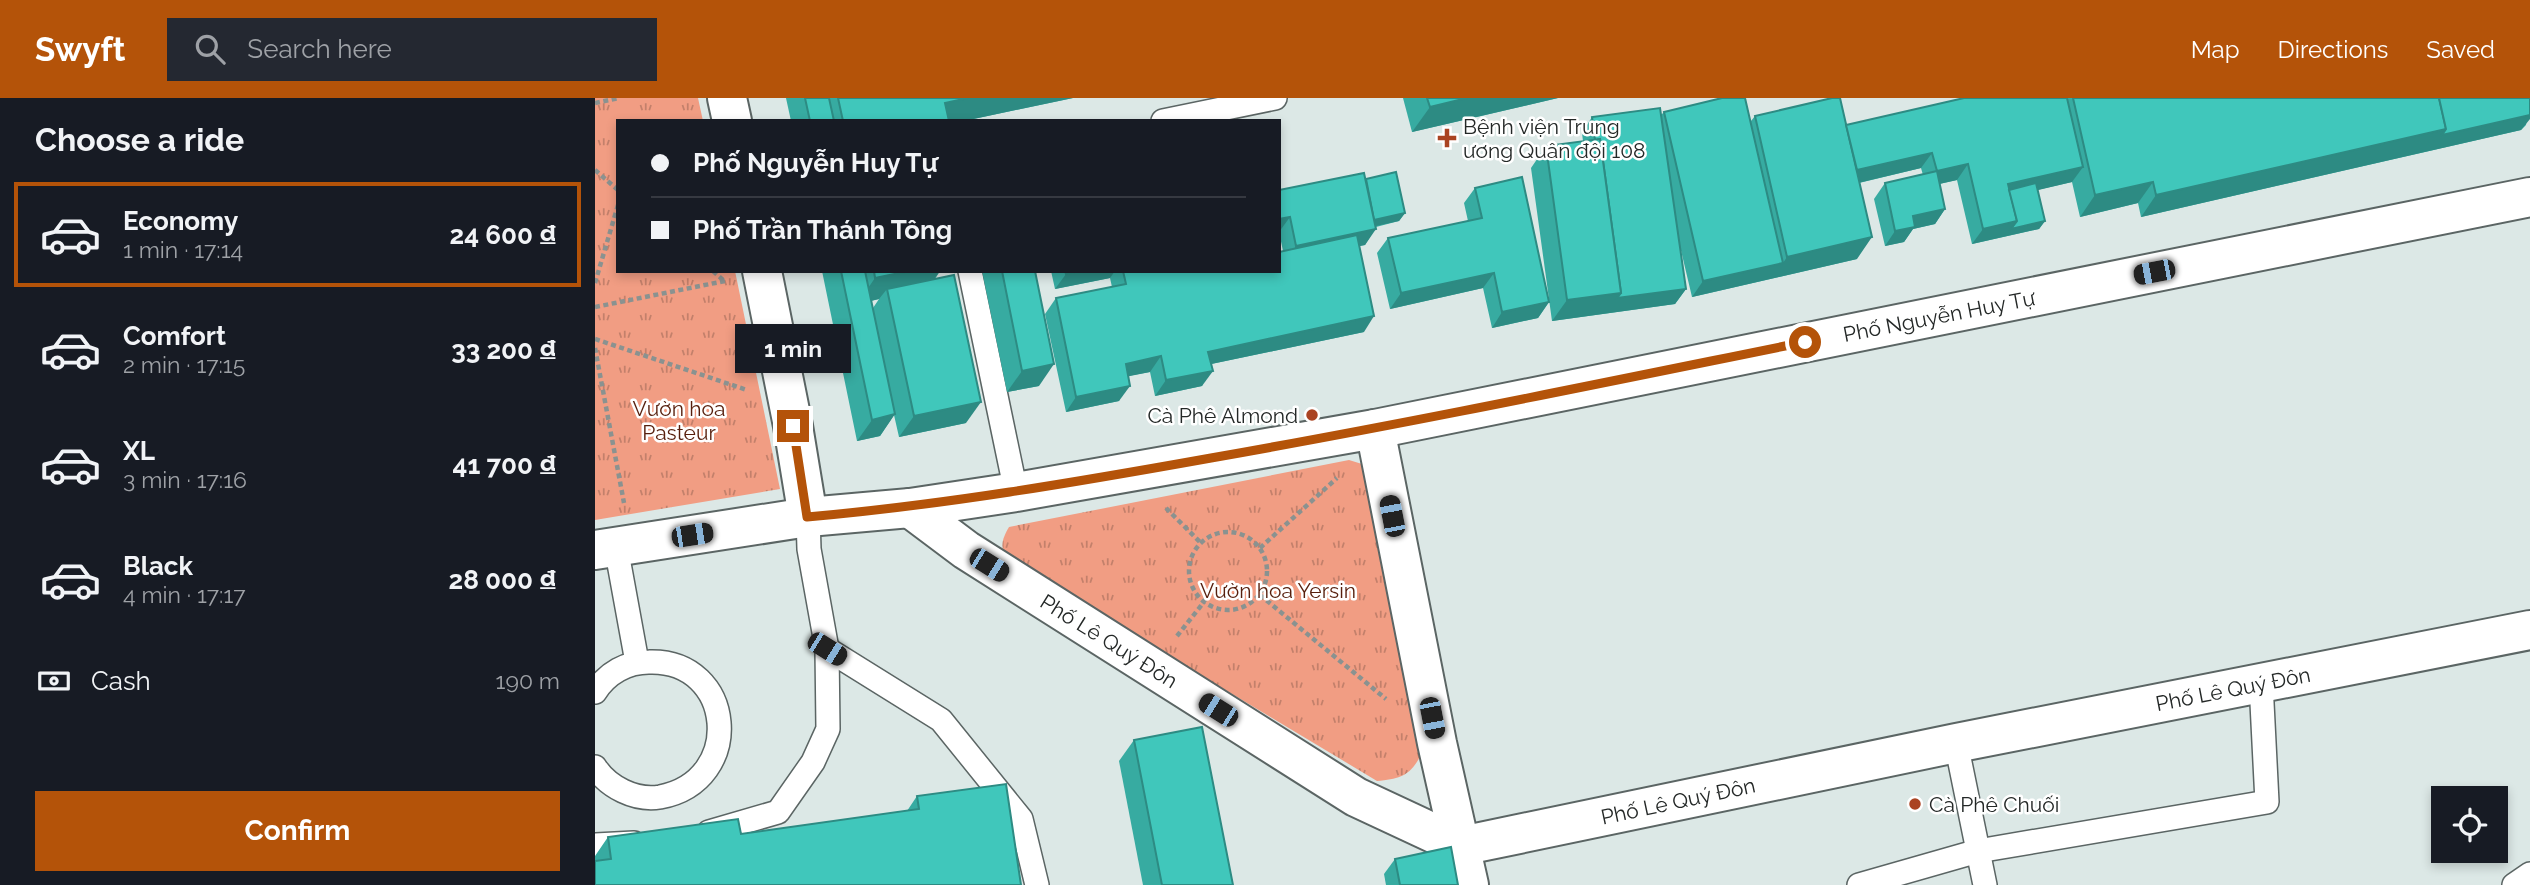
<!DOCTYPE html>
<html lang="en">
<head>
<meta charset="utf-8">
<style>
	:root { --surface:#171b24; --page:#242831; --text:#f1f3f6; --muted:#9ea1a6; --line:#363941; --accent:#b45309 }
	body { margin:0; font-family:Raleway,sans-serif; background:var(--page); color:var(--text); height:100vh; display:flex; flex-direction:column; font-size:26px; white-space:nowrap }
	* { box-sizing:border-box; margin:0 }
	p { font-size:23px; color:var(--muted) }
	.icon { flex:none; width:38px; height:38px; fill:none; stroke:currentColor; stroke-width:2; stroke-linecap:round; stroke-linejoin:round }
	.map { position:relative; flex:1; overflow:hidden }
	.side { display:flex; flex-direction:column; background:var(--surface); width:595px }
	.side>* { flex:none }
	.hud { position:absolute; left:21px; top:21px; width:665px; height:154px; border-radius:0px; box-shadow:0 4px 10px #0003; display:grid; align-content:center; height:154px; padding:0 35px; background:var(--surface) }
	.tools { position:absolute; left:1836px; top:688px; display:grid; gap:14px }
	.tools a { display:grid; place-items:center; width:77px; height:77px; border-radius:0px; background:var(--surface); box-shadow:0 4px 10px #0003; font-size:35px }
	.end { position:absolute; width:32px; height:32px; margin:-16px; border:9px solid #b45309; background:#fff; box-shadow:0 0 0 4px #fff }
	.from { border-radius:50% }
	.bubble { position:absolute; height:49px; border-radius:0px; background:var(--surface); box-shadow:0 4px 10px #0003; font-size:23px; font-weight:700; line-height:49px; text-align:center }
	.car { position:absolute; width:21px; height:42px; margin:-21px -10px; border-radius:9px; box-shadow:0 0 5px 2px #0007; background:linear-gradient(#222 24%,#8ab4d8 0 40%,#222 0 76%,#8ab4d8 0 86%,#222 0) }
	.hud b { display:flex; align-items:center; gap:24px; height:66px; font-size:26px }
	.hud b+b { border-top:2px solid var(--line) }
	.hud i { width:18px; height:18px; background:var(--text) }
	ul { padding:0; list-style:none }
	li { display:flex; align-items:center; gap:21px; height:105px; margin:0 14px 10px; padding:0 21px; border:4px solid transparent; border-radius:0px }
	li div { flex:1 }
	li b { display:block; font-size:26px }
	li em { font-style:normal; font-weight:700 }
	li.active { border-color:var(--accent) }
	li>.icon { width:63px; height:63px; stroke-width:1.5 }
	h2 { padding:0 35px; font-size:32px; line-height:84px }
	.pay { display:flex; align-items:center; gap:18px; height:77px; padding:0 35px; font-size:26px }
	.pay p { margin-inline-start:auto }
	.primary-button { display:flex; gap:14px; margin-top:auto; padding:14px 35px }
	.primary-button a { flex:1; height:80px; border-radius:0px; background:var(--accent); color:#fff; font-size:28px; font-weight:700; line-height:80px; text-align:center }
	header { display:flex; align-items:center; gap:42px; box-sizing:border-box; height:98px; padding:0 35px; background:var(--accent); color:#fff }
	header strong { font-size:33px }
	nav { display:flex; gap:38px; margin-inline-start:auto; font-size:24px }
	.search { width:490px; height:63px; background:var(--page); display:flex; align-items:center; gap:18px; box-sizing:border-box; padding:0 24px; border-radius:0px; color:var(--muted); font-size:26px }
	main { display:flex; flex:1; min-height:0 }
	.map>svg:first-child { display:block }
	.grass { fill:url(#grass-tufts) }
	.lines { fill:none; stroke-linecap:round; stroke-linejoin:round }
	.service-casing { stroke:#5b6564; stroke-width:26 }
	.tertiary-casing { stroke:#5b6564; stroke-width:42 }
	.path { stroke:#8a9290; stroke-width:4.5; stroke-dasharray:5 3.5; stroke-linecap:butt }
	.service { stroke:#fff; stroke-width:23 }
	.tertiary { stroke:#fff; stroke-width:38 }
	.wall { fill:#37aba1; fill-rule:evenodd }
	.shaded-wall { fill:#2d8b83 }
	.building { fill:#40c7bb; stroke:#2d8b83; stroke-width:2 }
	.route { stroke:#b45309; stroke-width:9 }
	.poi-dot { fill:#aa4321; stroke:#fff; stroke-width:2.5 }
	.labels { text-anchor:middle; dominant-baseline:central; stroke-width:5; stroke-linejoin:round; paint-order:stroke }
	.poi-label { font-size:21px; fill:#242827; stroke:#fff; text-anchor:start }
	.street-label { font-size:21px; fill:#242827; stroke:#fff }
	.park-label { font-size:21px; fill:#571f0d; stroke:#fff }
</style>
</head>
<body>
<header>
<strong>Swyft</strong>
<div class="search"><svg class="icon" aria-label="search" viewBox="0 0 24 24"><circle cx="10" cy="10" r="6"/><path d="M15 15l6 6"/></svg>Search here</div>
<nav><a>Map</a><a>Directions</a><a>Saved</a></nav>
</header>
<main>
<section class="side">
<h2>Choose a ride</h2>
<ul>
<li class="active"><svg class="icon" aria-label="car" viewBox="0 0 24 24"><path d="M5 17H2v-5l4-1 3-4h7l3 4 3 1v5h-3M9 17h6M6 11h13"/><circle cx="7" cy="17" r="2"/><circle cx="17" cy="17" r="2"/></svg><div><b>Economy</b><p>1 min · 17:14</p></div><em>24 600 ₫</em></li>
<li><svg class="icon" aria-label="car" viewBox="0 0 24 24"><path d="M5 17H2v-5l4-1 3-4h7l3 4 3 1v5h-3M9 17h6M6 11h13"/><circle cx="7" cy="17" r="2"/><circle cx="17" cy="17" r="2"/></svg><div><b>Comfort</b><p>2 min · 17:15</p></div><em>33 200 ₫</em></li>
<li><svg class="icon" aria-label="car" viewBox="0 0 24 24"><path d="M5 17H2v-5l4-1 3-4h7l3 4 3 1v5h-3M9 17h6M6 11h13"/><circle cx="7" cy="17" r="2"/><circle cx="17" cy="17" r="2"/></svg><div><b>XL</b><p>3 min · 17:16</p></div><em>41 700 ₫</em></li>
<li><svg class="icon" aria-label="car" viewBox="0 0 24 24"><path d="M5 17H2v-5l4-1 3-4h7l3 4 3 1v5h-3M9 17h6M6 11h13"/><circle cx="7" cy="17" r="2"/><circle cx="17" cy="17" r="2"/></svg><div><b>Black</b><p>4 min · 17:17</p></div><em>28 000 ₫</em></li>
</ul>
<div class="pay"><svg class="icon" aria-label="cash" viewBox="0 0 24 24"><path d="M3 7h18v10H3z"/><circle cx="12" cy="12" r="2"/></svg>Cash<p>190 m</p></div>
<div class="primary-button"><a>Confirm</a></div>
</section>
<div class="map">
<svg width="1935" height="787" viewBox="0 0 1935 787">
	<defs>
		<pattern id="grass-tufts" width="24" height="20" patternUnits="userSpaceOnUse" patternTransform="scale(1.75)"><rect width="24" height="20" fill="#f19d83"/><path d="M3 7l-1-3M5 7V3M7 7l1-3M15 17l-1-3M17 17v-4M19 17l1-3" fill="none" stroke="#c3806b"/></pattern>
	</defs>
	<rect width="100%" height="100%" fill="#dce8e6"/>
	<g class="grass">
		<polygon points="0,0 103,0 108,23 23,23 23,173 140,173 185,391 0,422"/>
		<path d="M754,362L767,366L826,657C815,678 805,681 782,683L411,460C405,448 407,441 414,429Z"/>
	</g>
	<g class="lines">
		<g class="service-casing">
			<g id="service">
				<polyline points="568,23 680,0"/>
				<polyline points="375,173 421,394"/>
				<polyline points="21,449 42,564"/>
				<polyline points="232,551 346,622 426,721 442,787"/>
				<path d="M0,594C12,575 32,564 54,564C140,561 151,683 65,699C40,703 13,689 0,669"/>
				<polyline points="1361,645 1390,787"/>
				<polyline points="114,734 183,714 218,664 233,631 232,551 214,451 213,419"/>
				<polyline points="0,747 39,745"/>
				<polyline points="1264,787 1383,753 1672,704 1666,585"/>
				<polyline points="1919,787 1935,776"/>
			</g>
		</g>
		<g class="tertiary-casing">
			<g id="tertiary">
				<polyline points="132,0 137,23"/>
				<polyline points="167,173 198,328 213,419"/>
				<polyline points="780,331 842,645 874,787"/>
				<polyline points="315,410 371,452 761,699 866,748 1361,645 1935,532"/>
				<polyline points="0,452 213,419 315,410 421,394 780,331 1935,99"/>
			</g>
		</g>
		<g class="path">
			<polyline points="0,5 24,0"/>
			<polyline points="0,72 23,92"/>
			<polyline points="118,173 128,182"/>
			<polyline points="0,185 23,107"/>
			<polyline points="0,209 130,183"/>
			<polyline points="0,241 152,292"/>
			<polyline points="0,250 29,405"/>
			<polyline points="571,410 606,445"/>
			<circle cx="633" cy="473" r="39"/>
			<polyline points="665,450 742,380"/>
			<polyline points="665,497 791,601"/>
			<polyline points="582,538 609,504"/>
		</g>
		<use href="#service" class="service"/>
		<use href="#tertiary" class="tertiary"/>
	</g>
	<g class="wall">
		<polygon points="191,0 478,0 369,23 196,23"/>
		<polygon points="808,0 963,0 817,34"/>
		<polygon points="1369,0 1935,0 1931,27 1926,32 1546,119 1543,105 1485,119 1477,84 1442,92 1450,123 1444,131 1377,146 1362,82 1344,86 1350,111 1340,126 1318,131 1309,144 1290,148 1279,101 1290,85 1328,77 1326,70 1264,85 1262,161 1097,199 1084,144 1091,191 1080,206 957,223 936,70 951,48 988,43 987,35 997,19 1066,17 1069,14 1156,23 1160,18 1251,27"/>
		<polygon points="771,81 810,115 804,123 781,129 770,147 764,148 769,234 616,266 607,288 560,298 555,274 533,278 524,303 471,314 450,216 461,200 517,189 515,180 460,191 456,173 684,173 688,153 684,134 684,92"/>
		<polygon points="880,90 954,204 943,220 897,230 888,190 795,211 782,155 793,140 873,123 869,105"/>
		<path d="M227,173H345L340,181L371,325L304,339L299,317L285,338L262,343ZM284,201L278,210L276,203Z"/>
		<polygon points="387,173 440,173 444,288 412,294"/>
		<polygon points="539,642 638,787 548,787 524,663"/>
		<polygon points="322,698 426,787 0,787 0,758 13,739 146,736 312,713"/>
		<polygon points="800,761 863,787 791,787 789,776"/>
	</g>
	<g class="shaded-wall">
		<polygon points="373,0 478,0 369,23 338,23 350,5"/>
		<polygon points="872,0 963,0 817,34 835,9"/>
		<polygon points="1935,17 1935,21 1926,32 1546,119 1561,97 1851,31"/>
		<polygon points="1337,55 1326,70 1246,89 1257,73"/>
		<polygon points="1373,66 1362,82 1331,89 1342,73"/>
		<polygon points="1488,69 1477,84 1409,100 1413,86"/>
		<polygon points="1558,84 1543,105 1485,119 1500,97"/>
		<polygon points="1350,111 1340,126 1318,131 1309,144 1290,148 1300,133 1318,118"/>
		<polygon points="810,115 804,123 767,131 773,123"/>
		<polygon points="695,119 684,134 684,121"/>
		<polygon points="1422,123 1450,123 1444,131 1377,146 1388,131"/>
		<polygon points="781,131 770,147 690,163 701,148"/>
		<polygon points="1277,139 1262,161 1097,199 1108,183 1188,165 1192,159"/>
		<polygon points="314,173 345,173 332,191 292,191 284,201 262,206 280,180"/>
		<polygon points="484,173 520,173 515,180 460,191 471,176"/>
		<polygon points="899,175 888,190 795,211 806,195"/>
		<polygon points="1091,191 1080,206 957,223 972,202 1026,195"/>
		<polygon points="954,204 943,220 897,230 907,214"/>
		<polygon points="779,218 769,234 602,269 613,254"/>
		<polygon points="566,258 555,274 520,281 531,266"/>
		<polygon points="459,266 444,288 412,294 427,273"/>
		<polygon points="618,273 607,288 560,298 571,282"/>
		<polygon points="535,288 524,303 471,314 481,299"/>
		<polygon points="386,304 371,325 304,339 319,318"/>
		<polygon points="300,316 285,338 262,343 277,322"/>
	</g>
	<g class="building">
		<polygon points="210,0 234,0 239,23 215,23"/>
		<polygon points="243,0 373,0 350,5 354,23 248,23"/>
		<polygon points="832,0 872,0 835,9"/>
		<polygon points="1127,0 1150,0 1188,165 1108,183 1069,14"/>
		<polygon points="1237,0 1245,0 1277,139 1192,159 1160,18"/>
		<polygon points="1369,0 1472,0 1488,69 1413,86 1422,123 1388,131 1373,66 1342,73 1337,55 1262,72 1251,27"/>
		<polygon points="1478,0 1844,0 1851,31 1561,97 1558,84 1500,97"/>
		<polygon points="1844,0 1935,0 1935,17 1847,37 1851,31"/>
		<polygon points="1065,10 1091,191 1022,200 1026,195 1005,41 1000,42 997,19"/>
		<polygon points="1005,41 1026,195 972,202 951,48"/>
		<polygon points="1342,73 1350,111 1318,118 1320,129 1300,133 1290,85"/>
		<polygon points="801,74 810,115 779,122 771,81"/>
		<polygon points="769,75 781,131 701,148 695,119 684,121 684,92"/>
		<polygon points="927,79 954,204 907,214 899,175 806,195 793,140 887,120 880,90"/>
		<polygon points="1441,85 1450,123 1416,131 1422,123 1414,92"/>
		<polygon points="762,137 779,218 613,254 618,273 571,282 566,258 531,266 535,288 481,299 461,200 531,186 528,173 684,173 684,154"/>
		<polygon points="246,173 270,173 300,316 277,322"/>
		<polygon points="279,173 314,173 280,180"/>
		<polygon points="407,173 440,173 459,266 427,273"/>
		<polygon points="470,173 484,173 471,176"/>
		<polygon points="359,177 386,304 319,318 292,191"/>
		<polygon points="607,629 638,787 567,787 539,642"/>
		<polygon points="411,686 426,787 0,787 0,763 16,761 13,739 143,721 146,736 324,711 322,698"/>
		<polygon points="856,749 863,787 805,787 800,761"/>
	</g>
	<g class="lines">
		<path class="route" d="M198,328L212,419C348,407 482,384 616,360C815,325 1012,284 1210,244"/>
	</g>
	<g class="poi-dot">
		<path d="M848.5 29.5h7v7h7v7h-7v7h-7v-7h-7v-7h7z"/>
		<circle cx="717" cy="317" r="7"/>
		<circle cx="1320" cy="706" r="7"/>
	</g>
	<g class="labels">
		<g class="poi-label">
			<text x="868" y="28">Bệnh viện Trung<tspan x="868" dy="24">ương Quân đội 108</tspan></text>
			<text x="703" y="317" text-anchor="end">Cà Phê Almond</text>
			<text x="1334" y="706">Cà Phê Chuối</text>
		</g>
		<g class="street-label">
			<text transform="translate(1344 218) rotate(-11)">Phố Nguyễn Huy Tự</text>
			<text transform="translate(514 543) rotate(32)">Phố Lê Quý Đôn</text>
			<text transform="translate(1638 591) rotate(-11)">Phố Lê Quý Đôn</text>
			<text transform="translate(1083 703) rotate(-12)">Phố Lê Quý Đôn</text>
		</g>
		<g class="park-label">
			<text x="84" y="310">Vườn hoa<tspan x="84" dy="24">Pasteur</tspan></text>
			<text x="683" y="492">Vườn hoa Yersin</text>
		</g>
	</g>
</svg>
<div class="tools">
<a><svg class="icon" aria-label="locate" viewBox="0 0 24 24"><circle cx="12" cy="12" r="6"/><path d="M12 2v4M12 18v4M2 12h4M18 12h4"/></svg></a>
</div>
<i class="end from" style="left:1210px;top:244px"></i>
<i class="end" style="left:198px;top:328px"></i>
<div class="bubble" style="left:140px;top:226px;width:116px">1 min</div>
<i class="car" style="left:1559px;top:174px;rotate:259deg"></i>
<i class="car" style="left:797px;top:418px;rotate:349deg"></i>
<i class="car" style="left:97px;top:437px;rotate:81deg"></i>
<i class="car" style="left:394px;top:467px;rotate:122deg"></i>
<i class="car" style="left:232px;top:551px;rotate:122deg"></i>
<i class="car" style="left:623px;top:612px;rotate:302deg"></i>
<i class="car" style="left:837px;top:620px;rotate:169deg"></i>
<div class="hud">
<b><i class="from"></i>Phố Nguyễn Huy Tự</b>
<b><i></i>Phố Trần Thánh Tông</b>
</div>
</div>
</main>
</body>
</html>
